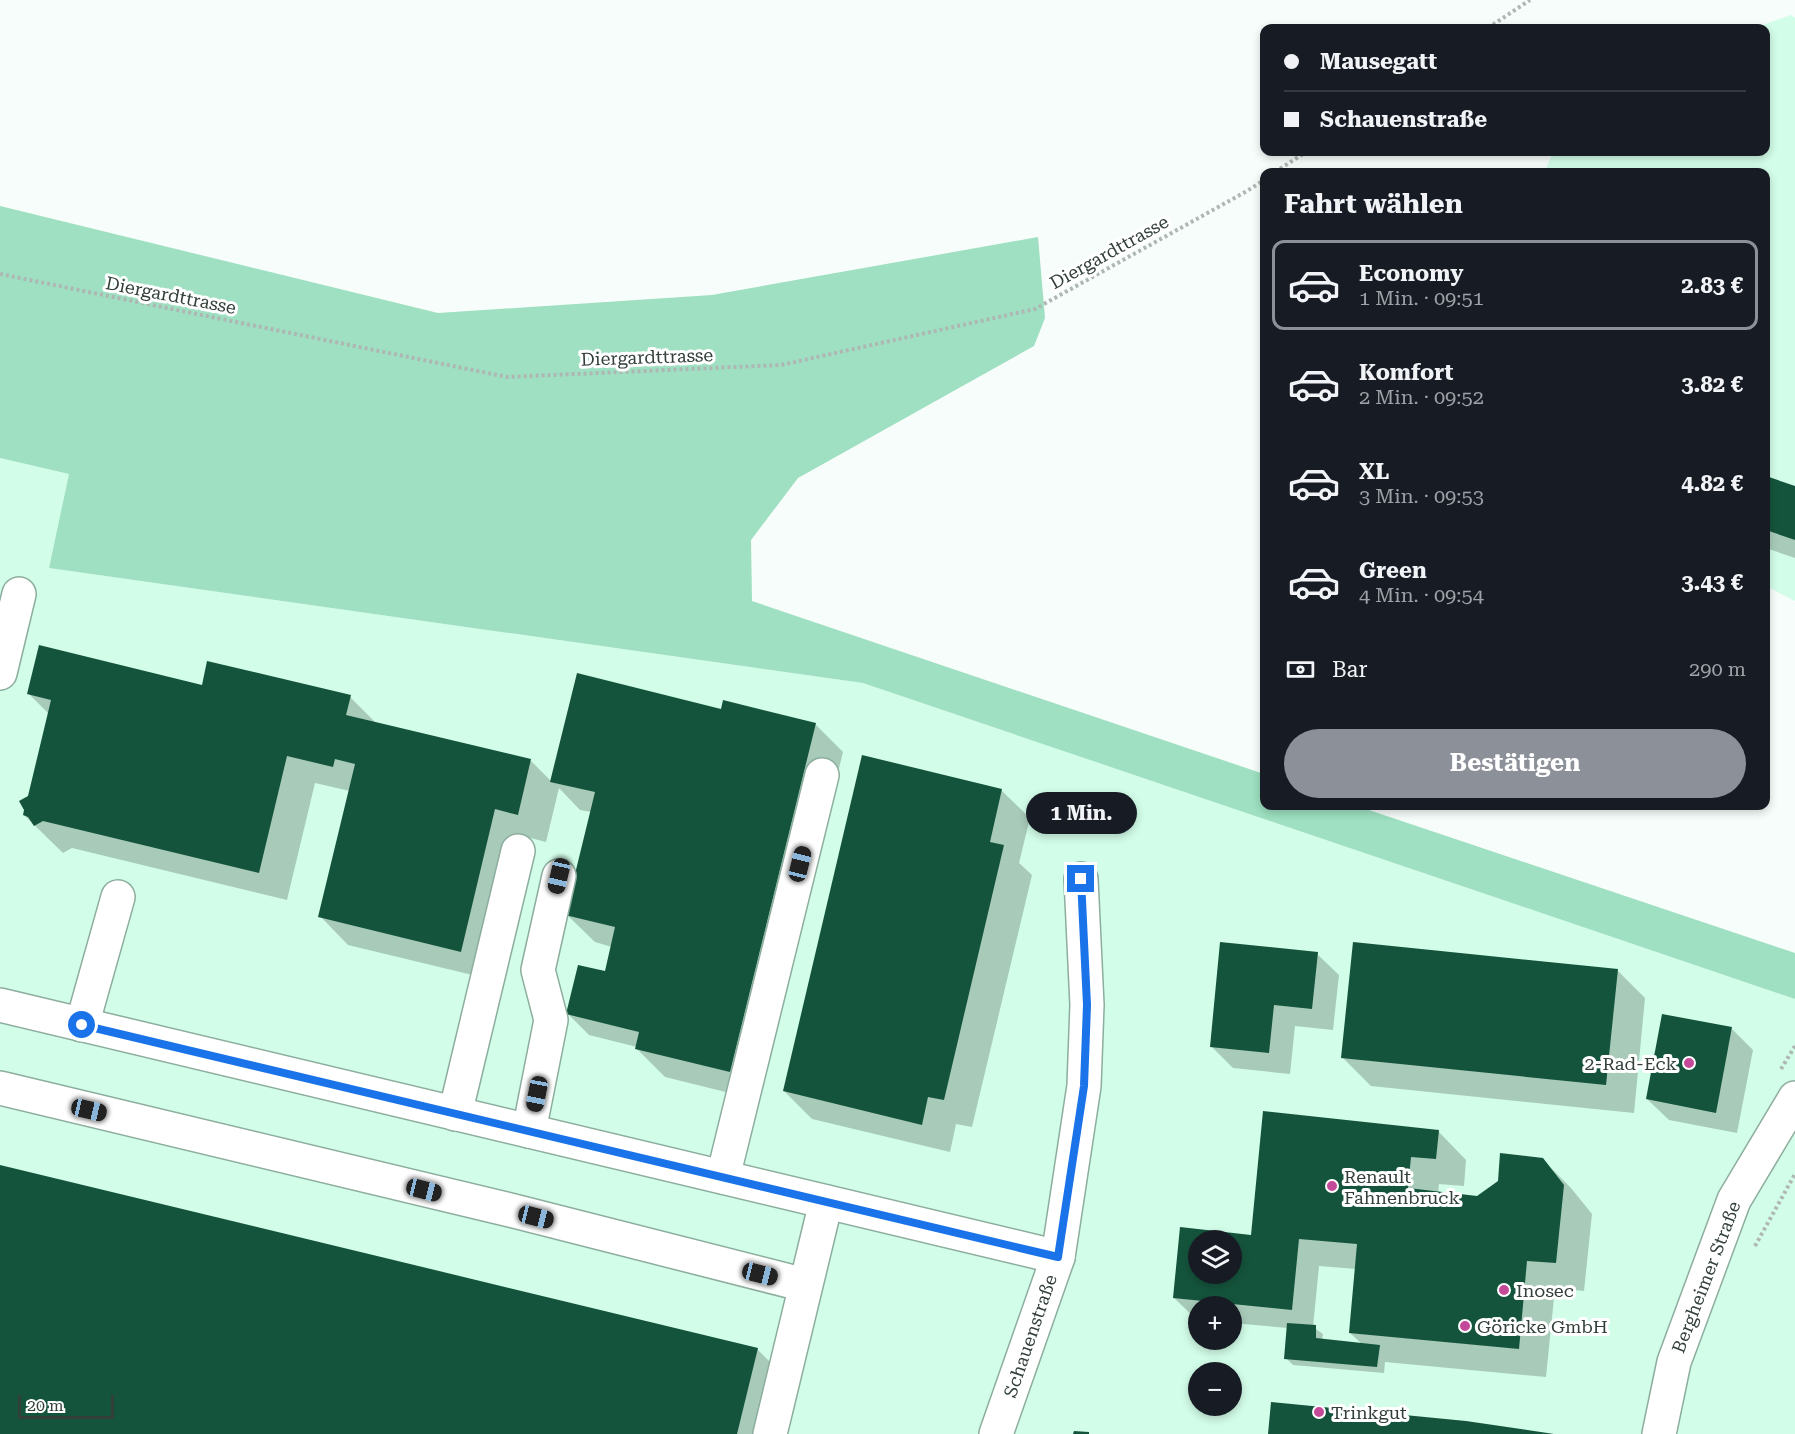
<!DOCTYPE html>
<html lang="de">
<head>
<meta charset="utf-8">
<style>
	:root { --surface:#171b24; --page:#20242c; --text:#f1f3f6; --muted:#9ea1a6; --line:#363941; --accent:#8c9099 }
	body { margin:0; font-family:"Roboto Serif",serif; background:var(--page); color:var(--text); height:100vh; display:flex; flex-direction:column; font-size:22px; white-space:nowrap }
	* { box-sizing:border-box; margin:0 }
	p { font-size:20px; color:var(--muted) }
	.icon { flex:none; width:33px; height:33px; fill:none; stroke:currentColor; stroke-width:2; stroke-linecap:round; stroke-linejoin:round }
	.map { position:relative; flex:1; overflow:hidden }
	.sheet { position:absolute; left:1260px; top:168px; width:510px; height:642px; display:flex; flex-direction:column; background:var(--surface); border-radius:12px; box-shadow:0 3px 9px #0003 }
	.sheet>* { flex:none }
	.guide { position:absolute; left:1260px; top:24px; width:510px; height:132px; border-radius:12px; box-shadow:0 3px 9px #0003; display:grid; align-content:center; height:132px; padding:0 24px; background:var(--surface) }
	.fabs { position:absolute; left:1188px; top:1230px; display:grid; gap:12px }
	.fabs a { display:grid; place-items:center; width:54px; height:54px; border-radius:50%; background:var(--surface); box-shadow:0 3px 9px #0003; font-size:30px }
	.scale { position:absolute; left:18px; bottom:15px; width:96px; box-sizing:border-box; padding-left:6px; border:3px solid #33403a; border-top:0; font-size:16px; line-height:21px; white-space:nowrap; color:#33403a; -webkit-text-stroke:4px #fff; paint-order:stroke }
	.end { position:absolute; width:27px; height:27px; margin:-14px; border:8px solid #1a73e8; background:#fff; box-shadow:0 0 0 3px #fff }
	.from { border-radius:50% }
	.bubble { position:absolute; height:42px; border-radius:21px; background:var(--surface); box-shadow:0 3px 9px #0003; font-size:20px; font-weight:700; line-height:42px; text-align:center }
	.car { position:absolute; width:18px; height:36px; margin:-18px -9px; border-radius:8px; box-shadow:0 0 4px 2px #0007; background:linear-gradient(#222 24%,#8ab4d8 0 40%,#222 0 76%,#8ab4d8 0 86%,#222 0) }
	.guide b { display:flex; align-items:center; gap:21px; height:57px; font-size:22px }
	.guide b+b { border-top:2px solid var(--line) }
	.guide i { width:15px; height:15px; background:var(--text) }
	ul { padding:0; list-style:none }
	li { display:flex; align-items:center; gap:18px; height:90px; margin:0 12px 9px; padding:0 12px; border:3px solid transparent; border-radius:12px }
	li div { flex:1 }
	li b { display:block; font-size:22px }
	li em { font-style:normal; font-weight:700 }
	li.on { border-color:var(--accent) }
	li>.icon { width:54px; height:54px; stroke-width:1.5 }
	h2 { padding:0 24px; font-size:27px; line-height:72px }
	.pay { display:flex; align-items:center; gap:15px; height:66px; padding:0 24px; font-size:22px }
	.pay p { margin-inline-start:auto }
	.button { display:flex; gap:12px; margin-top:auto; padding:12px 24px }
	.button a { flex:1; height:69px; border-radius:36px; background:var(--accent); color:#fff; font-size:24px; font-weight:700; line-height:69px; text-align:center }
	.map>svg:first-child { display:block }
	.built { fill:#d2fde8; fill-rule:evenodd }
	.green { fill:#9ee0c1 }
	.shadow { fill:#0003; fill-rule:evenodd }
	.building { fill:#15543c; fill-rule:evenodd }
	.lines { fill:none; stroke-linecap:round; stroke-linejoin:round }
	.minor-casing { stroke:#8dad9e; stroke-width:36 }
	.path { stroke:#aeb7b3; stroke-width:4; stroke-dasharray:3 3; stroke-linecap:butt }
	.minor { stroke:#fff; stroke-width:33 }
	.route { stroke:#1a73e8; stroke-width:8 }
	.poi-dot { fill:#c54999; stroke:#fff; stroke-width:2 }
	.labels { text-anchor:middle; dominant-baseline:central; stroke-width:6; stroke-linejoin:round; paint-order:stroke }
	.street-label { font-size:18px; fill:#33403a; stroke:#fff }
	.poi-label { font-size:18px; fill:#33403a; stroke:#fff; text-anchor:start }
</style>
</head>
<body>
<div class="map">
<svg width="1795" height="1434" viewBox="0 0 1795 1434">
	<rect width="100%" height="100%" fill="#f7fdfa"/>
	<g class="built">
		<polygon points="1791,15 1795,18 1795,601 1766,586 1766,172 1545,172 1553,152 1766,152 1766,28 1754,28"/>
		<path d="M0,458L69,474L49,568L863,683L1795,999V1434H0ZM1198,1240H1232V1274H1198ZM1198,1306H1232V1340H1198ZM1198,1372H1232V1406H1198Z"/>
	</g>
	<polygon class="green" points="0,206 438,313 712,295 1038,237 1045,318 1034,346 798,478 751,540 752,601 1264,774 1264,806 1357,806 1795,953 1795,999 863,683 49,568 69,474 0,458"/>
	<g class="shadow">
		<polygon points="1766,477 1795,487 1795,558 1766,548"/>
		<polygon points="203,686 350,697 377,724 531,761 552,782 722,710 815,724 843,752 758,1100 665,1077 637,1049 637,1047 589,1035 568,1014 606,973 612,947 595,942 566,914 591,812 580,810 559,788 546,842 523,836 489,979 348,945 320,916 350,791 315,783 287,900 72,848 63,853 24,815 49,714 29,694"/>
		<polygon points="1001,790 1030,818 1019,863 1032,875 972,1127 956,1124 950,1152 812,1119 784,1091"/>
		<polygon points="1317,954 1339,975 1333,1030 1295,1026 1290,1074 1233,1068 1211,1046"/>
		<polygon points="1617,970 1645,998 1634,1113 1371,1086 1343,1058"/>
		<polygon points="1732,1029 1753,1050 1737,1133 1669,1120 1647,1099"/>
		<path d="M1438,1131L1466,1160L1464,1186L1439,1184L1438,1193L1477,1198L1542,1159L1571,1188L1592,1214L1584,1291L1555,1288L1546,1377L1385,1362L1384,1373L1293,1365L1286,1358L1288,1328L1232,1323V1306H1198V1319H1196L1174,1298L1182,1229L1253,1236ZM1198,1240H1232V1274H1198ZM1319,1266L1356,1269L1350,1333L1362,1344L1322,1340L1323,1334L1313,1327Z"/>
		<polygon points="0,1166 757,1349 785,1377 771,1434 0,1434"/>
	</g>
	<g class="building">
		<polygon points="1766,476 1795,486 1795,540 1766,530"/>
		<polygon points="39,645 202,685 207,661 351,695 346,715 531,759 518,815 495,809 461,952 318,917 355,764 335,759 333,767 287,756 259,873 43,821 34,826 28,817 23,815 24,810 19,801 28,796 51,700 27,694"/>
		<polygon points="577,673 721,709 723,700 816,723 730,1072 635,1049 639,1032 566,1014 578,965 605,971 615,927 565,915 595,792 550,782"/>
		<polygon points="862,755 1002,789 990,842 1004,845 944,1100 928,1097 922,1125 783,1091"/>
		<polygon points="1220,942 1318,952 1312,1009 1274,1005 1269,1053 1210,1047"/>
		<polygon points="1353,942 1618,969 1606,1085 1341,1058"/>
		<polygon points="1662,1014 1732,1027 1716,1113 1646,1099"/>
		<path d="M1263,1111L1439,1130L1436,1159L1411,1157L1408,1188L1477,1196L1498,1181L1500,1153L1543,1158L1564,1185L1556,1263L1527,1261L1519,1349L1349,1333L1357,1244L1299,1239L1292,1310L1173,1298L1180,1227L1251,1235ZM1198,1240H1232V1274H1198Z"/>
		<polygon points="0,1165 758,1348 737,1434 0,1434"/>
		<polygon points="1287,1323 1316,1325 1316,1338 1380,1345 1377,1367 1284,1359"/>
		<polygon points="1271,1402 1466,1421 1554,1434 1268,1434"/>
		<polygon points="1074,1431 1089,1432 1089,1434 1073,1434"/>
	</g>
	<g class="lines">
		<g class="minor-casing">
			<g id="minor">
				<polyline points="0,673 19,594"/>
				<polyline points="0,1005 1058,1257"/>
				<polyline points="82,1025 118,897"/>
				<polyline points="0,1088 514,1211 805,1285"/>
				<polyline points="455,1114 518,851"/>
				<polyline points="529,1131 551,1020 538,970 559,876"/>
				<polyline points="723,1177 822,775"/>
				<polyline points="770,1434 826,1202"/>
				<polyline points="996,1434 1058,1257 1084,1086 1087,1005 1081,879"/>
				<polyline points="1659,1434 1674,1362 1734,1200 1795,1098"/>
			</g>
		</g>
		<g class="path">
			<polyline points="1488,28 1530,0"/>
			<polyline points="1275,172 1306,152"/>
			<polyline points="0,274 507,377 781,365 1035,309 1247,191 1264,180"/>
			<polyline points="1781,1069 1795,1046"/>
			<polyline points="1755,1246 1795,1174"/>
		</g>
		<use href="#minor" class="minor"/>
	</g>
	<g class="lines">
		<polyline class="route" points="82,1025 1058,1257 1084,1086 1087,1005 1081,879"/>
	</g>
	<g class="poi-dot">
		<circle cx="1689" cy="1063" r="6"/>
		<circle cx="1332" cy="1186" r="6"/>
		<circle cx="1504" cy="1290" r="6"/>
		<circle cx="1465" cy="1326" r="6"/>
		<circle cx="1319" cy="1412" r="6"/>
	</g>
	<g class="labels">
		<g class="street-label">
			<text transform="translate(1109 252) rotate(-29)">Diergardttrasse</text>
			<text transform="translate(171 295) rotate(11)">Diergardttrasse</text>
			<text transform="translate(647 357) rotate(-2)">Diergardttrasse</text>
			<text transform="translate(1706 1277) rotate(-69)">Bergheimer Straße</text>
			<text transform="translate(1030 1336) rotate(-71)">Schauenstraße</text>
		</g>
		<g class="poi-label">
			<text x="1677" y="1063" text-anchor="end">2-Rad-Eck</text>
			<text x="1344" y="1176">Renault<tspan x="1344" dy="21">Fahnenbruck</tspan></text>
			<text x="1516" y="1290">Inosec</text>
			<text x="1477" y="1326">Göricke GmbH</text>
			<text x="1331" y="1412">Trinkgut</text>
		</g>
	</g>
</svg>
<div class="fabs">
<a><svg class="icon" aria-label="layers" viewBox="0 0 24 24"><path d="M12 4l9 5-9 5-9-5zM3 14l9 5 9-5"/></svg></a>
<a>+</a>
<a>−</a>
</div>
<div class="scale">20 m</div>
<i class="end from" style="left:82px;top:1025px"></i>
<i class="end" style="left:1081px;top:879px"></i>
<div class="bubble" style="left:1026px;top:792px;width:111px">1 Min.</div>
<i class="car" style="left:800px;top:864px;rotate:14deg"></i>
<i class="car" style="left:559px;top:876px;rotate:193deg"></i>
<i class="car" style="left:537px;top:1094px;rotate:191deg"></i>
<i class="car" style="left:89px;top:1110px;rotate:103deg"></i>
<i class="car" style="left:424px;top:1190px;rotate:104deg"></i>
<i class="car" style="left:536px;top:1217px;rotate:104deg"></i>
<i class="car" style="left:760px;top:1274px;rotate:104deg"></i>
<div class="guide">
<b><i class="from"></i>Mausegatt</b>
<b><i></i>Schauenstraße</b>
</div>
<section class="sheet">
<h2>Fahrt wählen</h2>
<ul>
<li class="on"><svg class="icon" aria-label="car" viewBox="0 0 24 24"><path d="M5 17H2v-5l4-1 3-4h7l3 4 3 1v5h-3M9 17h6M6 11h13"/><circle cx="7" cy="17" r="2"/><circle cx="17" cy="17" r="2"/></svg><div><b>Economy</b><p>1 Min. · 09:51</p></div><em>2.83 €</em></li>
<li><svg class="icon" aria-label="car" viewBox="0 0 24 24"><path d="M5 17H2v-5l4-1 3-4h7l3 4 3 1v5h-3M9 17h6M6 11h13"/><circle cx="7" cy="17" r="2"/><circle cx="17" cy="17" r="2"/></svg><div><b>Komfort</b><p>2 Min. · 09:52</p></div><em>3.82 €</em></li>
<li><svg class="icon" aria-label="car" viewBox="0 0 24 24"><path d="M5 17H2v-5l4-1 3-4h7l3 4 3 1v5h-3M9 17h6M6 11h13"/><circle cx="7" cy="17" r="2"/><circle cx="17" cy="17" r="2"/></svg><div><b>XL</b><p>3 Min. · 09:53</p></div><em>4.82 €</em></li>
<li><svg class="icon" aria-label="car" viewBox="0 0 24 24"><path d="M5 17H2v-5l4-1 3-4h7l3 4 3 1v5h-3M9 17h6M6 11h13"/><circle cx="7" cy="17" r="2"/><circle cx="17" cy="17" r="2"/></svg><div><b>Green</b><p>4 Min. · 09:54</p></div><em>3.43 €</em></li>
</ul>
<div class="pay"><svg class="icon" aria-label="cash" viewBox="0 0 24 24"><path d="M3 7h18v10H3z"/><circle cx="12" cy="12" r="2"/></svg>Bar<p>290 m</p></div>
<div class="button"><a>Bestätigen</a></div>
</section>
</div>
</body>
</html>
